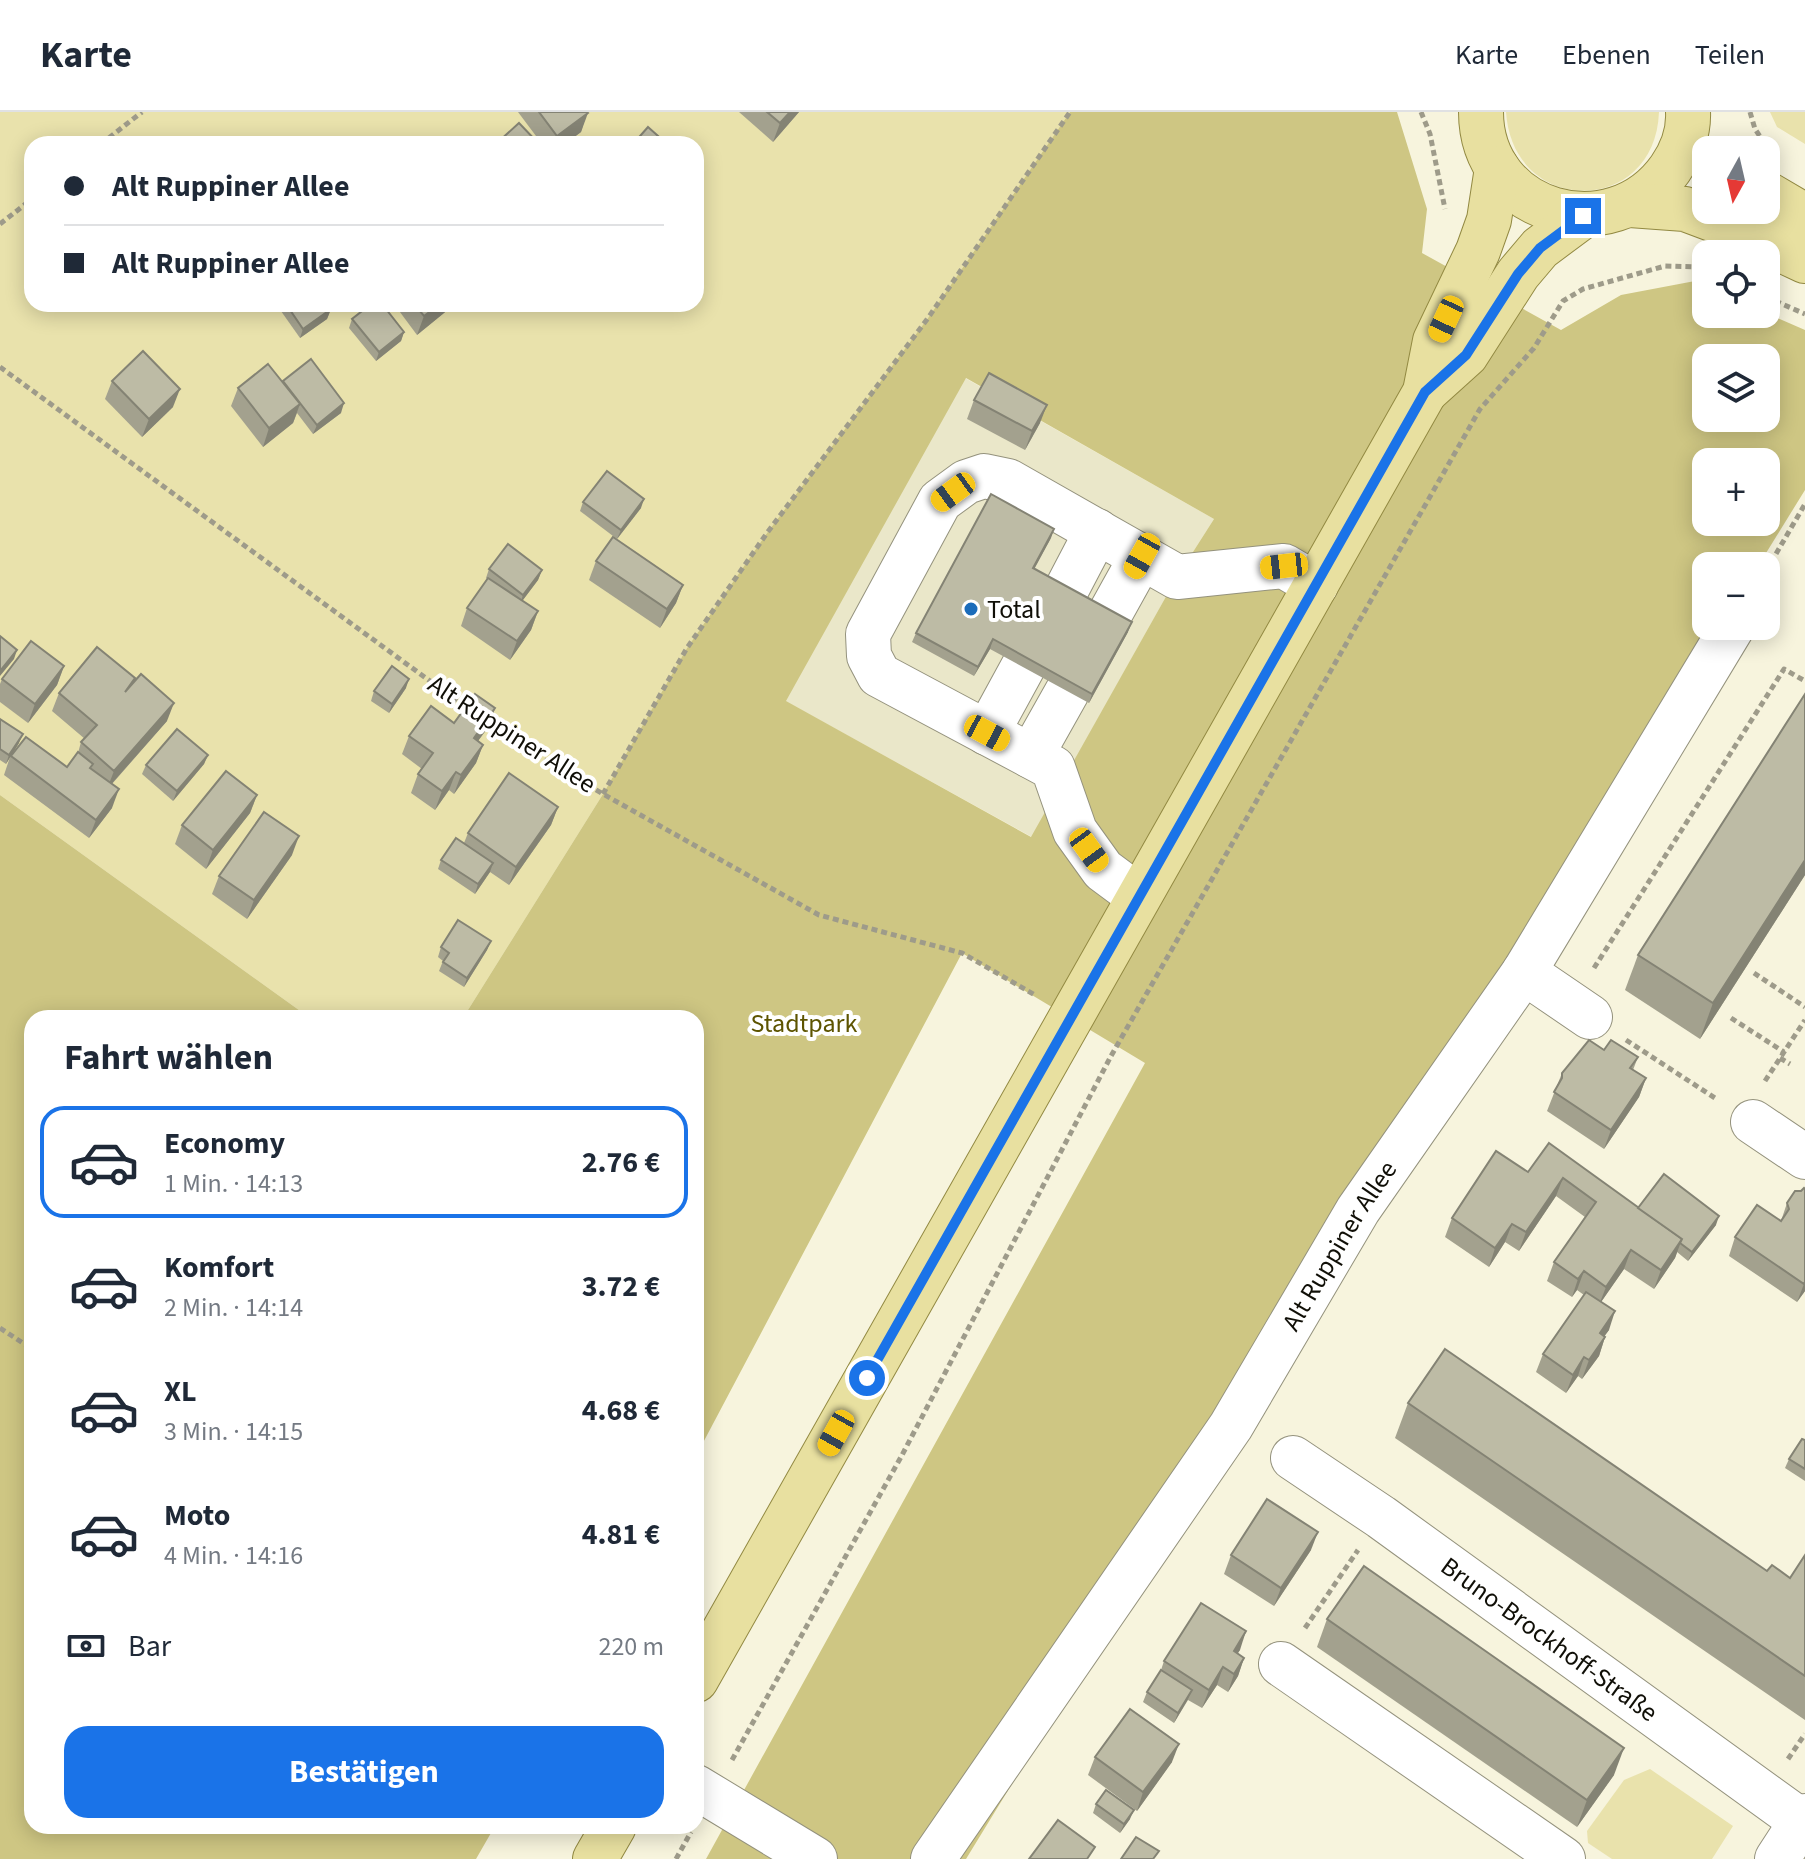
<!DOCTYPE html>
<html lang="de">
<head>
<meta charset="utf-8">
<style>
	:root { --surface:#fff; --page:#f6f6f7; --text:#1f2937; --muted:#747a83; --line:#e0e1e3; --accent:#1a73e8 }
	body { margin:0; font-family:"Source Sans 3",sans-serif; background:var(--page); color:var(--text); height:100vh; display:flex; flex-direction:column; font-size:30px; white-space:nowrap }
	* { box-sizing:border-box; margin:0 }
	p { font-size:26px; color:var(--muted) }
	.icon { flex:none; width:44px; height:44px; fill:none; stroke:currentColor; stroke-width:2; stroke-linecap:round; stroke-linejoin:round }
	.map { position:relative; flex:1; overflow:hidden }
	.side { position:absolute; left:24px; top:898px; width:680px; height:824px; display:flex; flex-direction:column; background:var(--surface); border-radius:24px; box-shadow:0 4px 20px #0003 }
	.side>* { flex:none }
	.hud { position:absolute; left:24px; top:24px; width:680px; height:176px; border-radius:24px; box-shadow:0 4px 20px #0003; display:grid; align-content:center; height:176px; padding:0 40px; background:var(--surface) }
	.needle { width:52px; rotate:188deg }
	.controls { position:absolute; left:1692px; top:24px; display:grid; gap:16px }
	.controls a { display:grid; place-items:center; width:88px; height:88px; border-radius:16px; background:var(--surface); box-shadow:0 4px 20px #0003; font-size:40px }
	.end { position:absolute; width:36px; height:36px; margin:-18px; border:10px solid #1a73e8; background:#fff; box-shadow:0 0 0 4px #fff }
	.from { border-radius:50% }
	.car { position:absolute; width:24px; height:48px; margin:-24px -12px; border-radius:10px; box-shadow:0 0 6px 2px #0007; background:linear-gradient(#f5c518 24%,#345 0 40%,#f5c518 0 76%,#345 0 86%,#f5c518 0) }
	.hud b { display:flex; align-items:center; gap:28px; height:76px; font-size:30px }
	.hud b+b { border-top:2px solid var(--line) }
	.hud i { width:20px; height:20px; background:var(--text) }
	ul { padding:0; list-style:none }
	li { display:flex; align-items:center; gap:24px; height:112px; margin:0 16px 12px; padding:0 24px; border:4px solid transparent; border-radius:24px }
	li div { flex:1 }
	li b { display:block; font-size:30px }
	li em { font-style:normal; font-weight:700 }
	li.active { border-color:var(--accent) }
	li>.icon { width:72px; height:72px; stroke-width:1.5 }
	h2 { padding:0 40px; font-size:36px; line-height:96px }
	.pay { display:flex; align-items:center; gap:20px; height:88px; padding:0 40px; font-size:30px }
	.pay p { margin-inline-start:auto }
	.action { display:flex; gap:16px; margin-top:auto; padding:16px 40px }
	.action a { flex:1; height:92px; border-radius:24px; background:var(--accent); color:#fff; font-size:32px; font-weight:700; line-height:92px; text-align:center }
	header { display:flex; align-items:center; gap:48px; box-sizing:border-box; height:112px; padding:0 40px; background:var(--surface); border-bottom:2px solid var(--line) }
	header strong { font-size:38px }
	nav { display:flex; gap:44px; margin-inline-start:auto; font-size:28px }
	.map>svg:first-child { display:block }
	.built { fill:#eae7c9 }
	.green { fill:#e9e2ac; fill-rule:evenodd }
	.forest { fill:#cec683; fill-rule:evenodd }
	.lines { fill:none; stroke-linecap:round; stroke-linejoin:round }
	.minor-casing { stroke:#94927d; stroke-width:46 }
	.major-casing { stroke:#928942; stroke-width:46 }
	.path { stroke:#9e9b8a; stroke-width:5; stroke-dasharray:6 4; stroke-linecap:butt }
	.minor { stroke:#fff; stroke-width:44 }
	.major { stroke:#e8e0a0; stroke-width:44 }
	.wall { fill:#a3a18e }
	.shaded-wall { fill:#848374 }
	.building { fill:#bdbba5; stroke:#848374; stroke-width:2 }
	.route { stroke:#1a73e8; stroke-width:10 }
	.poi-dot { fill:#1b6cba; stroke:#fff; stroke-width:3 }
	.labels { text-anchor:middle; dominant-baseline:central; stroke-width:8; stroke-linejoin:round; paint-order:stroke }
	.poi-label { font-size:26px; fill:#100f07; stroke:#fff; text-anchor:start }
	.street-label { font-size:26px; fill:#100f07; stroke:#fff }
	.park-label { font-size:26px; fill:#5d5400; stroke:#fff }
</style>
</head>
<body>
<header>
<strong>Karte</strong>
<nav><a>Karte</a><a>Ebenen</a><a>Teilen</a></nav>
</header>
<div class="map">
<svg width="1805" height="1747" viewBox="0 0 1805 1747">
	<rect width="100%" height="100%" fill="#f7f4dd"/>
	<polygon class="built" points="965,266 1214,407 1177,465 1032,725 785,589"/>
	<g class="green">
		<path d="M0,0H1070L928,206L767,421L687,536L603,682L463,906H310L0,683ZM32,32H696V192H32Z"/>
		<path d="M1506,0H1659C1655,105 1513,105 1506,0Z"/>
		<polygon points="1770,0 1805,0 1805,32 1777,15"/>
		<polygon points="1650,1657 1733,1714 1712,1747 1612,1747 1588,1731 1587,1719 1624,1668"/>
	</g>
	<g class="forest">
		<path d="M1070,0H1397L1427,97L1422,141L1561,218L1621,183L1695,169L1706,173V202L1766,201L1805,218V378L1758,454H1706V514H1721L966,1747H706L1145,951L962,841L696,1344V906H463L603,682L687,536L767,421L928,206ZM1706,246H1766V306H1706ZM966,266L1214,407L1177,465L1031,725L786,589ZM1706,350H1766V410H1706Z"/>
		<polygon points="0,683 310,906 32,906 32,1714 495,1714 476,1747 0,1747"/>
	</g>
	<g class="lines">
		<g class="minor-casing">
			<g id="minor">
				<polyline points="1063,484 1097,419"/>
				<polyline points="1107,507 1142,444"/>
				<polyline points="987,621 1023,555"/>
				<polyline points="1031,644 1067,580"/>
				<polyline points="1138,784 1103,758 1075,719 1053,656 879,563 869,544 868,522 940,389 966,370 984,364 1008,369 1177,465 1284,454 1316,473"/>
				<polyline points="1524,860 1590,905"/>
				<polyline points="1753,1010 1805,1045"/>
				<path id="s1" d="M1293,1346L1381,1405L1805,1712"/>
				<polyline points="1281,1552 1563,1747"/>
				<polyline points="696,1675 815,1747"/>
				<path id="s2" d="M933,1747L1231,1314L1358,1098L1524,860L1733,514"/>
				<polyline points="1777,1747 1805,1704"/>
			</g>
		</g>
		<g class="major-casing">
			<g id="major">
				<path d="M1481,0C1481,102 1612,139 1670,57C1681,41 1689,20 1688,0"/>
				<polyline points="1766,81 1805,104"/>
				<polyline points="1630,93 1685,97 1725,112 1805,149"/>
				<polyline points="1425,280 1466,243 1518,162 1540,136 1583,104"/>
				<polyline points="696,1568 1425,280 1435,229 1478,139 1489,108 1497,56"/>
				<polyline points="595,1747 614,1714"/>
			</g>
		</g>
		<g class="path">
			<polyline points="1421,0 1430,22 1445,97"/>
			<polyline points="1750,0 1755,17 1769,38"/>
			<polyline points="101,32 142,0"/>
			<polyline points="0,112 32,87"/>
			<polyline points="1766,185 1805,202"/>
			<polyline points="0,255 471,599"/>
			<polyline points="1766,459 1805,392"/>
			<polyline points="486,609 514,630 603,682 819,803 962,841 1035,883"/>
			<polyline points="603,682 687,536 767,421 928,206 1070,0"/>
			<polyline points="1594,856 1784,557 1805,569"/>
			<polyline points="1754,861 1805,895"/>
			<polyline points="1731,906 1784,940"/>
			<polyline points="1626,928 1718,988"/>
			<polyline points="1780,946 1790,952"/>
			<polyline points="1765,969 1805,908"/>
			<polyline points="0,1216 32,1237"/>
			<polyline points="1305,1516 1358,1438"/>
			<polyline points="1788,1647 1805,1622"/>
			<polyline points="732,1648 901,1345 1111,944 1480,297 1534,236 1563,189 1583,177 1665,154 1702,155 1706,149"/>
			<polyline points="676,1747 691,1720"/>
		</g>
		<use href="#minor" class="minor"/>
		<use href="#major" class="major"/>
	</g>
	<g class="wall">
		<polygon points="518,0 587,0 581,20 565,32 542,32"/>
		<polygon points="739,0 799,0 773,30"/>
		<polygon points="276,192 327,192 331,197 327,207 300,226"/>
		<polygon points="394,192 455,192 417,223"/>
		<polygon points="352,207 404,220 401,229 376,249 349,216"/>
		<polygon points="112,269 173,295 142,325 105,287"/>
		<polygon points="283,269 341,301 313,322 297,301 293,311 263,335 231,294 238,276 282,270"/>
		<polygon points="974,288 1040,311 1025,338 967,307"/>
		<polygon points="583,390 641,396 617,427 580,399"/>
		<polygon points="1051,426 1034,456 1128,520 1089,591 990,537 974,564 912,530 916,521"/>
		<polygon points="596,449 683,473 676,491 660,516 589,468"/>
		<polygon points="489,457 542,458 538,468 522,489 538,499 531,518 510,548 461,514 467,496 487,467 486,466"/>
		<polygon points="64,554 57,573 28,611 0,590 0,572 2,567"/>
		<polygon points="135,566 134,571 167,609 112,672 112,696 89,726 4,663 10,645 6,652 0,648 0,607 19,631 12,643 67,655 78,641 81,630 85,627 52,599 59,581"/>
		<polygon points="406,576 389,601 371,589 374,579"/>
		<polygon points="1805,582 1805,763 1700,927 1625,878 1638,843"/>
		<polygon points="495,596 489,614 478,629 483,633 476,651 454,682 449,678 435,698 411,681 418,662 422,657 402,642 409,624 454,611"/>
		<polygon points="208,643 204,652 173,689 142,662 146,653"/>
		<polygon points="257,683 250,701 206,757 175,732 182,713"/>
		<polygon points="558,695 551,713 509,773 490,760 475,782 438,757 441,748 464,731 468,721"/>
		<polygon points="292,743 247,807 212,782 219,764"/>
		<polygon points="491,829 487,838 464,875 439,859 443,849 438,845 441,835"/>
		<polygon points="1604,938 1638,945 1633,958 1646,966 1639,985 1604,1037 1547,999 1562,961"/>
		<polygon points="1549,1031 1638,1096 1716,1113 1688,1149 1677,1140 1675,1146 1654,1177 1624,1157 1601,1190 1609,1218 1604,1224 1605,1225 1599,1244 1582,1267 1578,1264 1566,1281 1536,1260 1543,1242 1584,1183 1577,1178 1572,1185 1547,1169 1554,1150 1585,1105 1556,1084 1519,1139 1505,1130 1489,1155 1445,1125 1452,1106 1528,1060"/>
		<polygon points="1795,1079 1805,1179 1797,1190 1729,1144 1735,1125 1781,1109 1787,1091"/>
		<polygon points="1408,1291 1767,1459 1790,1466 1805,1443 1805,1608 1395,1326"/>
		<polygon points="1805,1328 1805,1369 1785,1356 1789,1347"/>
		<polygon points="1311,1438 1274,1494 1224,1462 1231,1443"/>
		<polygon points="1327,1507 1614,1663 1577,1715 1317,1535"/>
		<polygon points="1240,1538 1237,1541 1244,1546 1238,1564 1228,1580 1217,1573 1202,1596 1188,1588 1174,1611 1143,1590 1147,1580 1161,1558 1164,1549"/>
		<polygon points="1095,1645 1172,1650 1137,1699 1088,1663"/>
		<polygon points="1096,1692 1130,1707 1120,1721 1093,1701"/>
	</g>
	<g class="shaded-wall">
		<polygon points="790,0 799,0 773,30 780,11"/>
		<polygon points="588,1 581,20 565,32 554,32 557,24"/>
		<polygon points="440,192 455,192 417,223 424,204"/>
		<polygon points="331,197 327,207 300,226 303,217"/>
		<polygon points="404,220 401,229 376,249 379,240"/>
		<polygon points="180,277 173,295 142,325 149,307"/>
		<polygon points="344,291 341,301 313,322 317,313"/>
		<polygon points="300,292 293,311 263,335 269,316"/>
		<polygon points="1047,293 1040,311 1025,338 1032,319"/>
		<polygon points="644,387 641,396 617,427 621,418"/>
		<polygon points="1054,417 1051,426 1030,465 1033,456"/>
		<polygon points="542,458 538,468 520,492 523,483"/>
		<polygon points="683,473 676,491 660,516 667,497"/>
		<polygon points="538,499 531,518 510,548 517,529"/>
		<polygon points="1132,510 1128,520 1089,591 1092,582"/>
		<polygon points="993,527 990,537 974,564 978,555"/>
		<polygon points="17,538 14,547 0,564 0,559"/>
		<polygon points="64,554 57,573 28,611 35,592"/>
		<polygon points="409,567 406,576 389,601 392,592"/>
		<polygon points="174,591 167,609 107,677 114,659"/>
		<polygon points="495,596 489,614 467,644 474,626"/>
		<polygon points="23,622 19,631 6,652 9,643"/>
		<polygon points="483,633 476,651 454,682 461,663"/>
		<polygon points="208,643 204,652 173,689 177,679"/>
		<polygon points="456,660 449,678 435,698 442,679"/>
		<polygon points="119,677 112,696 89,726 96,708"/>
		<polygon points="257,683 250,701 206,757 213,738"/>
		<polygon points="558,695 551,713 509,773 516,755"/>
		<polygon points="299,724 292,743 247,807 254,788"/>
		<polygon points="1805,748 1805,763 1700,927 1713,891"/>
		<polygon points="493,751 490,760 475,782 478,772"/>
		<polygon points="491,829 487,838 464,875 467,866"/>
		<polygon points="1646,966 1639,985 1604,1037 1611,1018"/>
		<polygon points="1563,1066 1556,1084 1519,1139 1526,1120"/>
		<polygon points="1719,1104 1716,1113 1688,1149 1692,1140"/>
		<polygon points="1512,1112 1505,1130 1489,1155 1495,1136"/>
		<polygon points="1682,1127 1675,1146 1654,1177 1661,1158"/>
		<polygon points="1631,1138 1624,1157 1599,1193 1606,1175"/>
		<polygon points="1584,1159 1577,1178 1572,1185 1578,1167"/>
		<polygon points="1805,1170 1805,1179 1797,1190 1804,1172"/>
		<polygon points="1615,1199 1609,1218 1593,1240 1600,1221"/>
		<polygon points="1605,1225 1599,1244 1582,1267 1589,1248"/>
		<polygon points="1584,1245 1578,1264 1566,1281 1573,1263"/>
		<polygon points="1318,1420 1311,1438 1274,1494 1281,1476"/>
		<polygon points="1246,1519 1240,1538 1227,1558 1234,1539"/>
		<polygon points="1244,1546 1238,1564 1228,1580 1234,1562"/>
		<polygon points="1223,1555 1217,1573 1202,1596 1209,1578"/>
		<polygon points="1192,1578 1188,1587 1174,1611 1178,1601"/>
		<polygon points="1179,1632 1172,1650 1137,1699 1143,1680"/>
		<polygon points="1624,1636 1614,1663 1577,1715 1587,1688"/>
		<polygon points="1134,1698 1130,1707 1120,1721 1124,1712"/>
	</g>
	<g class="building">
		<polygon points="539,0 587,0 588,1 557,24"/>
		<polygon points="767,0 790,0 780,11"/>
		<polygon points="519,11 539,32 499,32 497,31"/>
		<polygon points="648,15 667,32 633,32"/>
		<polygon points="286,192 327,192 331,197 303,217"/>
		<polygon points="371,192 382,192 404,220 379,240 352,207"/>
		<polygon points="414,192 440,192 424,204"/>
		<polygon points="143,239 180,277 149,307 112,269"/>
		<polygon points="311,247 344,291 317,313 283,269"/>
		<polygon points="268,252 300,292 269,316 238,276"/>
		<polygon points="989,261 1047,293 1032,319 974,288"/>
		<polygon points="607,359 644,387 621,418 583,390"/>
		<polygon points="991,382 1054,417 1033,456 1132,510 1092,582 993,527 978,555 916,521"/>
		<polygon points="613,425 683,473 667,497 596,449"/>
		<polygon points="508,432 542,458 523,483 489,457"/>
		<polygon points="488,466 538,499 517,529 467,496"/>
		<polygon points="0,524 17,538 0,559"/>
		<polygon points="31,529 64,554 35,592 2,567"/>
		<polygon points="97,535 135,566 125,580 141,562 174,591 114,659 81,630 97,613 59,581"/>
		<polygon points="392,554 409,567 392,592 374,579"/>
		<polygon points="475,582 495,596 474,626 483,633 461,663 456,660 442,679 418,662 433,641 409,624 431,594 454,611"/>
		<polygon points="1805,582 1805,748 1713,891 1638,843"/>
		<polygon points="0,607 23,622 9,643 0,637"/>
		<polygon points="177,617 208,643 177,679 146,653"/>
		<polygon points="26,625 67,655 78,640 93,652 90,656 119,677 96,708 11,644"/>
		<polygon points="226,659 257,683 213,738 182,713"/>
		<polygon points="509,661 558,695 516,755 468,721"/>
		<polygon points="264,700 299,724 254,788 219,764"/>
		<polygon points="456,726 493,751 478,772 441,748"/>
		<polygon points="458,808 491,829 467,866 443,850 449,841 441,835"/>
		<polygon points="1589,928 1604,938 1611,928 1638,945 1630,956 1646,966 1611,1018 1554,980 1562,966 1562,961"/>
		<polygon points="1549,1031 1682,1127 1661,1158 1631,1138 1606,1175 1584,1159 1578,1167 1554,1150 1596,1090 1563,1066 1526,1120 1512,1112 1495,1136 1452,1106 1496,1039 1528,1060"/>
		<polygon points="1664,1062 1719,1104 1692,1140 1680,1131 1682,1127 1638,1096"/>
		<polygon points="1804,1076 1805,1077 1805,1170 1804,1172 1735,1125 1757,1093 1781,1109 1789,1097 1787,1091 1795,1079 1801,1079"/>
		<polygon points="1586,1180 1615,1199 1600,1221 1605,1225 1589,1248 1584,1245 1573,1263 1543,1242"/>
		<polygon points="1445,1237 1767,1459 1772,1453 1790,1466 1805,1443 1805,1564 1408,1291"/>
		<polygon points="1802,1327 1805,1328 1805,1357 1789,1347"/>
		<polygon points="1267,1387 1318,1420 1281,1476 1231,1443"/>
		<polygon points="1364,1454 1624,1636 1587,1688 1327,1507"/>
		<polygon points="1201,1491 1246,1519 1234,1539 1244,1546 1234,1562 1223,1555 1209,1578 1164,1549"/>
		<polygon points="1161,1558 1192,1578 1178,1601 1147,1580"/>
		<polygon points="1130,1597 1179,1632 1143,1680 1095,1645"/>
		<polygon points="1106,1678 1134,1698 1124,1712 1096,1692"/>
		<polygon points="1058,1708 1095,1735 1087,1747 1029,1747"/>
		<polygon points="1136,1725 1159,1739 1153,1747 1121,1747"/>
	</g>
	<g class="lines">
		<polyline class="route" points="867,1266 1425,280 1466,243 1518,162 1540,136 1583,104"/>
	</g>
	<circle class="poi-dot" cx="971" cy="497" r="8"/>
	<g class="labels">
		<g class="poi-label">
			<text x="987" y="497">Total</text>
		</g>
		<g class="street-label">
			<text transform="translate(512 622) rotate(33)">Alt Ruppiner Allee</text>
			<text stroke="none"><textPath href="#s2" startOffset="736">Alt Ruppiner Allee</textPath></text>
			<text stroke="none"><textPath href="#s1" startOffset="314">Bruno-Brockhoff-Straße</textPath></text>
		</g>
		<g class="park-label">
			<text x="804" y="911">Stadtpark</text>
		</g>
	</g>
</svg>
<div class="controls">
<a><svg class="needle" viewBox="-14 -14 28 28"><path d="M0-13l5 13h-10z" fill="#e53935"/><path d="M0 13l5-13h-10z" fill="#747a83"/></svg></a>
<a><svg class="icon" aria-label="locate" viewBox="0 0 24 24"><circle cx="12" cy="12" r="6"/><path d="M12 2v4M12 18v4M2 12h4M18 12h4"/></svg></a>
<a><svg class="icon" aria-label="layers" viewBox="0 0 24 24"><path d="M12 4l9 5-9 5-9-5zM3 14l9 5 9-5"/></svg></a>
<a>+</a>
<a>−</a>
</div>
<i class="end from" style="left:867px;top:1266px"></i>
<i class="end" style="left:1583px;top:104px"></i>
<i class="car" style="left:1446px;top:207px;rotate:205deg"></i>
<i class="car" style="left:953px;top:380px;rotate:234deg"></i>
<i class="car" style="left:1142px;top:444px;rotate:209deg"></i>
<i class="car" style="left:1284px;top:454px;rotate:264deg"></i>
<i class="car" style="left:987px;top:621px;rotate:118deg"></i>
<i class="car" style="left:1089px;top:738px;rotate:144deg"></i>
<i class="car" style="left:836px;top:1321px;rotate:209deg"></i>
<div class="hud">
<b><i class="from"></i>Alt Ruppiner Allee</b>
<b><i></i>Alt Ruppiner Allee</b>
</div>
<section class="side">
<h2>Fahrt wählen</h2>
<ul>
<li class="active"><svg class="icon" aria-label="car" viewBox="0 0 24 24"><path d="M5 17H2v-5l4-1 3-4h7l3 4 3 1v5h-3M9 17h6M6 11h13"/><circle cx="7" cy="17" r="2"/><circle cx="17" cy="17" r="2"/></svg><div><b>Economy</b><p>1 Min. · 14:13</p></div><em>2.76 €</em></li>
<li><svg class="icon" aria-label="car" viewBox="0 0 24 24"><path d="M5 17H2v-5l4-1 3-4h7l3 4 3 1v5h-3M9 17h6M6 11h13"/><circle cx="7" cy="17" r="2"/><circle cx="17" cy="17" r="2"/></svg><div><b>Komfort</b><p>2 Min. · 14:14</p></div><em>3.72 €</em></li>
<li><svg class="icon" aria-label="car" viewBox="0 0 24 24"><path d="M5 17H2v-5l4-1 3-4h7l3 4 3 1v5h-3M9 17h6M6 11h13"/><circle cx="7" cy="17" r="2"/><circle cx="17" cy="17" r="2"/></svg><div><b>XL</b><p>3 Min. · 14:15</p></div><em>4.68 €</em></li>
<li><svg class="icon" aria-label="car" viewBox="0 0 24 24"><path d="M5 17H2v-5l4-1 3-4h7l3 4 3 1v5h-3M9 17h6M6 11h13"/><circle cx="7" cy="17" r="2"/><circle cx="17" cy="17" r="2"/></svg><div><b>Moto</b><p>4 Min. · 14:16</p></div><em>4.81 €</em></li>
</ul>
<div class="pay"><svg class="icon" aria-label="cash" viewBox="0 0 24 24"><path d="M3 7h18v10H3z"/><circle cx="12" cy="12" r="2"/></svg>Bar<p>220 m</p></div>
<div class="action"><a>Bestätigen</a></div>
</section>
</div>
</body>
</html>
